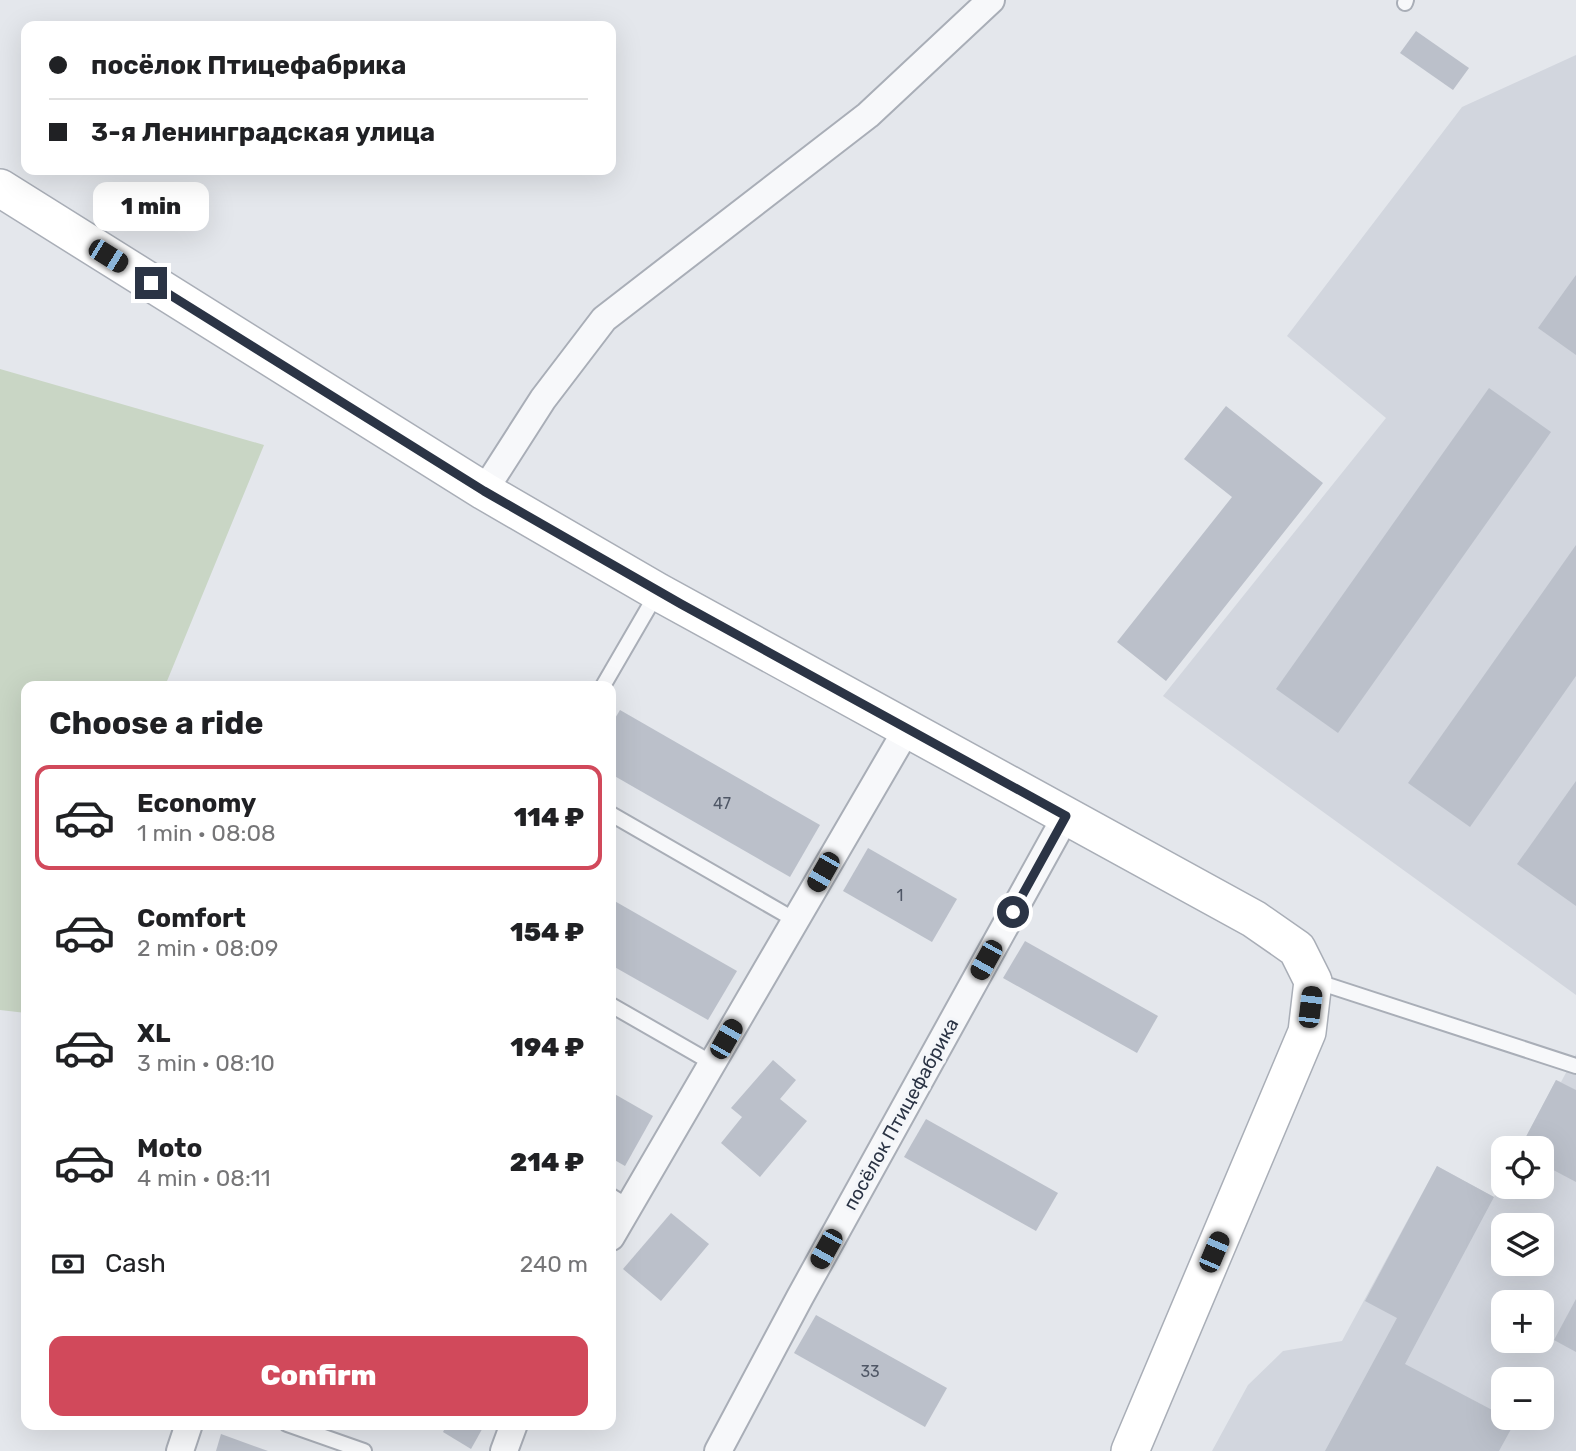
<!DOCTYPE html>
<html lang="en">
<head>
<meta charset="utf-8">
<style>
	:root { --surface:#fff; --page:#f6f6f6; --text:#202124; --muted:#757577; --line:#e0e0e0; --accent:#d1495b }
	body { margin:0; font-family:Rubik,sans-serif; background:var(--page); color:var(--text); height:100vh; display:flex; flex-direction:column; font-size:26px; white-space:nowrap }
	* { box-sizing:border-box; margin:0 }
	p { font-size:23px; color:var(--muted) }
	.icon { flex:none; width:38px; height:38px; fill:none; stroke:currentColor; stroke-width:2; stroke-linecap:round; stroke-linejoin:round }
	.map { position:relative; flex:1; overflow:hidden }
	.drawer { position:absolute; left:21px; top:681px; width:595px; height:749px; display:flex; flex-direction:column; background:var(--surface); border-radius:14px; box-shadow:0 7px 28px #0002 }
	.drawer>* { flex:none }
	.banner { position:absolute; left:21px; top:21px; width:595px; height:154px; border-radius:14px; box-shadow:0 7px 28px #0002; display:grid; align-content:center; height:154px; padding:0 28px; background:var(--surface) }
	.tools { position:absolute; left:1491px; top:1136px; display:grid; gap:14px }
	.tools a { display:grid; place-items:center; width:63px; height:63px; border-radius:14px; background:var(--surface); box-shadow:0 7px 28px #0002; font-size:35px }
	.end { position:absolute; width:32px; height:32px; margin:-16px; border:9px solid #2b3445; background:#fff; box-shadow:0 0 0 4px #fff }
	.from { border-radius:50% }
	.bubble { position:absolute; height:49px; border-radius:14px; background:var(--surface); box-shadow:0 7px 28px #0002; font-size:23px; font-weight:800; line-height:49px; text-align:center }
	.car { position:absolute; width:21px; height:42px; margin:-21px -10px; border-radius:9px; box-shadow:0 0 5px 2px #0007; background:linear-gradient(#222 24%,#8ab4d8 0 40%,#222 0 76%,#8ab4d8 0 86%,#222 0) }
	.banner b { display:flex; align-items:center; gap:24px; height:66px; font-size:26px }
	.banner b+b { border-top:2px solid var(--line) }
	.banner i { width:18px; height:18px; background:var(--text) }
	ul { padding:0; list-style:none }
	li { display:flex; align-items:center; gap:21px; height:105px; margin:0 14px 10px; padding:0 14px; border:4px solid transparent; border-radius:14px }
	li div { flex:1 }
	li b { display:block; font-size:26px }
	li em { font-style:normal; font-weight:800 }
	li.on { border-color:var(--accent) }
	li>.icon { width:63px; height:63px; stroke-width:1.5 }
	h2 { padding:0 28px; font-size:32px; line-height:84px }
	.pay { display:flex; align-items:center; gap:18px; height:77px; padding:0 28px; font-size:26px }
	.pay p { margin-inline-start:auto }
	.primary-button { display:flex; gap:14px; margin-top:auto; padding:14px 28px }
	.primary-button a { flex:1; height:80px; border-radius:14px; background:var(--accent); color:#fff; font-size:28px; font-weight:800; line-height:80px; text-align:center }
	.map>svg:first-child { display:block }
	.built { fill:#d2d6de; fill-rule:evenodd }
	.green { fill:#c9d6c5 }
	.building { fill:#bbc0ca }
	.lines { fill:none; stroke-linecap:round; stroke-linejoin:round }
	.lane-casing { stroke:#a9aeb7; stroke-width:18 }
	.street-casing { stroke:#a9aeb7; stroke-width:30 }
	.secondary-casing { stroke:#a9aeb7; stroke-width:40 }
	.lane { stroke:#f7f8fa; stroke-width:14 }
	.street { stroke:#f7f8fa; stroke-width:26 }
	.secondary { stroke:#fff; stroke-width:37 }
	.route { stroke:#2b3445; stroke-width:9 }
	.labels { text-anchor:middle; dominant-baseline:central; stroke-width:7; stroke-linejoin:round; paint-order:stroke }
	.number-label { font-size:16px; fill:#4f5766 }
	.street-label { font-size:19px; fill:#2b3445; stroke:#f4f6f9 }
</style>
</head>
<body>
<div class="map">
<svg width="1576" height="1451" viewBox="0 0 1576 1451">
	<rect width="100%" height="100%" fill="#e4e7ec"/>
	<g class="built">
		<polygon points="1576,55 1576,995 1163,696 1386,418 1287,336 1462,107"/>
		<path d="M1576,1054V1451H1212L1248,1385L1283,1351L1342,1341L1437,1166L1494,1197L1503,1180V1186H1542V1148H1520L1556,1080L1561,1082ZM1503,1225H1542V1264H1503ZM1503,1302H1542V1340H1503ZM1503,1379H1542V1418H1503Z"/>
	</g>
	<polygon class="green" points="0,369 264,445 165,686 26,686 26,1013 0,1010"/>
	<g class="building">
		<polygon points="1416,31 1469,68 1453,90 1400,53"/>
		<polygon points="1576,275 1576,355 1538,328"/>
		<polygon points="1489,388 1551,432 1338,733 1276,689"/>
		<polygon points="1226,406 1323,483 1166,681 1117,642 1232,497 1184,459"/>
		<polygon points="1576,545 1576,676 1470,827 1408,783"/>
		<polygon points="620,710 820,825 790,877 611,774 611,725"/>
		<polygon points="1576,781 1576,906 1517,864"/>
		<polygon points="868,848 957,899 932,942 843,891"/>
		<polygon points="611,899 737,971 708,1020 611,965"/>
		<polygon points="1025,941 1158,1016 1137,1053 1003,978"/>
		<polygon points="773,1060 796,1080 780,1099 807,1121 760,1177 721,1143 742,1117 731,1108"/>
		<polygon points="1556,1080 1576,1090 1576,1182 1542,1164 1542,1148 1520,1148"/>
		<polygon points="611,1092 653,1116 625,1166 611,1158"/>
		<polygon points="926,1119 1058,1193 1036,1231 904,1157"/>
		<polygon points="1437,1166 1494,1197 1405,1364 1515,1422 1499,1451 1325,1451 1397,1318 1365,1301"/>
		<polygon points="671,1213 709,1244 661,1301 623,1269"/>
		<polygon points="1576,1299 1576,1352 1554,1340"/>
		<polygon points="816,1315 947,1388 925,1427 794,1353"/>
		<polygon points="447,1424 485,1424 471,1449 443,1432"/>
		<polygon points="221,1434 268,1451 216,1451"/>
	</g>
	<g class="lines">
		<g class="lane-casing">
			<g id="lane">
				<polyline points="1405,3 1406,0"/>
				<polyline points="603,686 657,593"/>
				<polyline points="611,814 795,920"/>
				<polyline points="1315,981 1576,1066"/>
				<polyline points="611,1005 712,1063"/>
				<polyline points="611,1196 629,1207"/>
				<polyline points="287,1424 364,1451"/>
			</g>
		</g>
		<g class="street-casing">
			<g id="street">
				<polyline points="484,491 543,399 604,319 868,115 991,0"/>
				<polyline points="611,1237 907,729"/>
				<polyline points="180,1451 189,1424"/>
				<polyline points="504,1451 514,1424"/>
				<polyline points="718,1451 800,1297 1066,816"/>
			</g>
		</g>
		<g class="secondary-casing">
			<polyline id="secondary" points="0,188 484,491 658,592 1254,919 1297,949 1313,981 1307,1032 1130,1451"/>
		</g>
		<use href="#lane" class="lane"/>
		<use href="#street" class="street"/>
		<use href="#secondary" class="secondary"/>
	</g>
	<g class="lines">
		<polyline class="route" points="151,283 484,491 681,604 1066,816 1013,912"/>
	</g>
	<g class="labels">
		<g class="number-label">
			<text x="722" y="803">47</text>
			<text x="900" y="895">1</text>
			<text x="870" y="1371">33</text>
		</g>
		<g class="street-label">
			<text transform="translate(901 1114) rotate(-61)">посёлок Птицефабрика</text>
		</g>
	</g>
</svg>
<div class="tools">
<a><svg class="icon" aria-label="locate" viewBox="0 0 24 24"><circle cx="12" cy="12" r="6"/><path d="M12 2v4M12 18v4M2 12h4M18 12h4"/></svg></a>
<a><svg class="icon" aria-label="layers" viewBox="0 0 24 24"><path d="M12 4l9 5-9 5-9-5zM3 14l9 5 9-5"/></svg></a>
<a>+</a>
<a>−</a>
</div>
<i class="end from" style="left:1013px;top:912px"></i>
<i class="end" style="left:151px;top:283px"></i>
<div class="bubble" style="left:93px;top:182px;width:116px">1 min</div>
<i class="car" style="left:108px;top:256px;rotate:122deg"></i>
<i class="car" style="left:823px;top:872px;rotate:210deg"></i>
<i class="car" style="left:986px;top:960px;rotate:209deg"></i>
<i class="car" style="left:1310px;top:1007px;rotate:7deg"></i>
<i class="car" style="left:726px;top:1039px;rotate:30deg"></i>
<i class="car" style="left:826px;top:1249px;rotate:209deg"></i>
<i class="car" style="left:1214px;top:1252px;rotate:23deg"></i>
<div class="banner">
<b><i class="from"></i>посёлок Птицефабрика</b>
<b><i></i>3-я Ленинградская улица</b>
</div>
<section class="drawer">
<h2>Choose a ride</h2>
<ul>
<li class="on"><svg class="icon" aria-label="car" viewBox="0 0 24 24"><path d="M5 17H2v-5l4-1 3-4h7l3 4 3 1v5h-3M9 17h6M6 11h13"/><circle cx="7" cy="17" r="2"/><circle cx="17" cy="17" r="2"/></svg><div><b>Economy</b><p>1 min · 08:08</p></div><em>114 ₽</em></li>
<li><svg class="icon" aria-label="car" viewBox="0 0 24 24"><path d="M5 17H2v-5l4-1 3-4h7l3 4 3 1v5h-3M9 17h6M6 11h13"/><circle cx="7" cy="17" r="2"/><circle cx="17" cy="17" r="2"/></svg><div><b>Comfort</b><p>2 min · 08:09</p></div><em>154 ₽</em></li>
<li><svg class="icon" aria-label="car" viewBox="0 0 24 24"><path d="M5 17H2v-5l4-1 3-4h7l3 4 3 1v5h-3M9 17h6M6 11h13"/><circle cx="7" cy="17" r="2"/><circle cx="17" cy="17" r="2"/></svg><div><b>XL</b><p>3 min · 08:10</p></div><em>194 ₽</em></li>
<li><svg class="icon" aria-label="car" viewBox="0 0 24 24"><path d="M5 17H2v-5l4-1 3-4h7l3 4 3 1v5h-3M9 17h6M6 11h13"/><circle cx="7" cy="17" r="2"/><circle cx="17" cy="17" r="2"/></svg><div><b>Moto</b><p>4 min · 08:11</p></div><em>214 ₽</em></li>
</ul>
<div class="pay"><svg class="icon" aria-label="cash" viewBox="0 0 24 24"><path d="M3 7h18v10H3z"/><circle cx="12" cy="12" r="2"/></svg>Cash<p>240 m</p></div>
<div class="primary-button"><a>Confirm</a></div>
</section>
</div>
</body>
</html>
